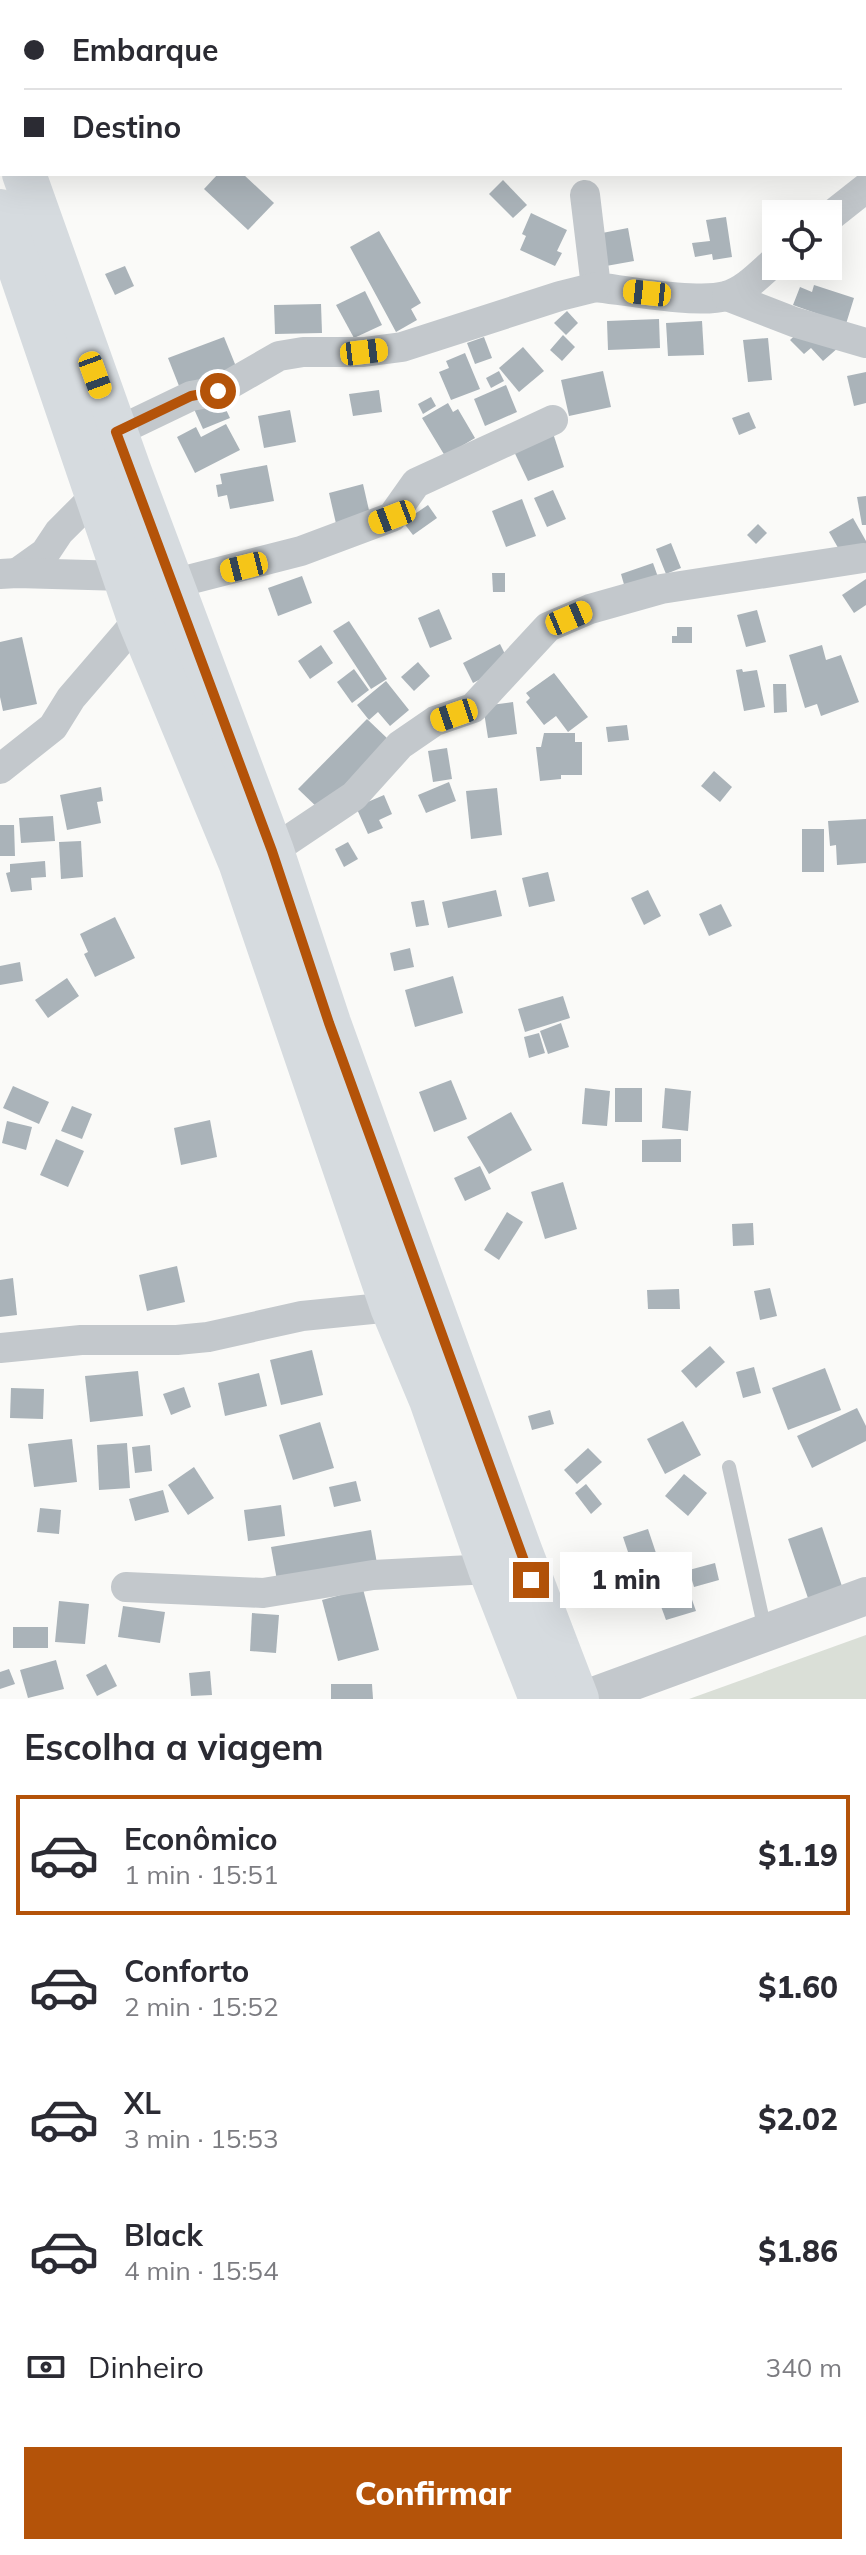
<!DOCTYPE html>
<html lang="pt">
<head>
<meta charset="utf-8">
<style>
	:root { --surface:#fff; --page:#f2f2f3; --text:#2b2b33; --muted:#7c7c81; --line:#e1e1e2; --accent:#b45309 }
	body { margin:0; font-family:Mulish,sans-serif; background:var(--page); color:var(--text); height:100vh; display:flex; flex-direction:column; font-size:30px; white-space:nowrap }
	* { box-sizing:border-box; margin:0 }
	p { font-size:26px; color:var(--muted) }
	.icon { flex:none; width:44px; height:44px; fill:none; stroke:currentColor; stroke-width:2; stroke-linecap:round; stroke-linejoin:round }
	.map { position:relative; height:1699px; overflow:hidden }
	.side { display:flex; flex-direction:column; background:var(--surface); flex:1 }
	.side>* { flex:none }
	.hud { position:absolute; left:0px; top:0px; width:866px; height:176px; box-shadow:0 8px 32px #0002; display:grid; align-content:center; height:176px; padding:0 24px; background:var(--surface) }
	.tools { position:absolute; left:762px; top:200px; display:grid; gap:16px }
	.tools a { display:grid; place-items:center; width:80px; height:80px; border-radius:0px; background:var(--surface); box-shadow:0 8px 32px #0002; font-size:40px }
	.end { position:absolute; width:36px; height:36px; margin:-18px; border:10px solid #b45309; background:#fff; box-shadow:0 0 0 4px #fff }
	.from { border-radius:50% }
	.bubble { position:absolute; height:56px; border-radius:0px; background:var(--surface); box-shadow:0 8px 32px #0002; font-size:26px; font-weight:800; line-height:56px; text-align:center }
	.car { position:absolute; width:24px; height:48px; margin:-24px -12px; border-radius:10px; box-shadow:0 0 6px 2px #0007; background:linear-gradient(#f5c518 24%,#345 0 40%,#f5c518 0 76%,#345 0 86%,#f5c518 0) }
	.hud b { display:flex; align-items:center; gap:28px; height:76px; font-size:30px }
	.hud b+b { border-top:2px solid var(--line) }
	.hud i { width:20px; height:20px; background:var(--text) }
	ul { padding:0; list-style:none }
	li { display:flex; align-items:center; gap:24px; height:120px; margin:0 16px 12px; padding:0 8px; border:4px solid transparent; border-radius:0px }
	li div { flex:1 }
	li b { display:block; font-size:30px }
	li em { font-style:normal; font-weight:800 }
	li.selected { border-color:var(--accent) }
	li>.icon { width:72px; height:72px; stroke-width:1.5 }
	h2 { padding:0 24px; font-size:36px; line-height:96px }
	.pay { display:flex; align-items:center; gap:20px; height:88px; padding:0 24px; font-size:30px }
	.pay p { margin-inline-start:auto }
	.primary-button { display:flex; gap:16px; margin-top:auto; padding:16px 24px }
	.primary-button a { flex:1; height:92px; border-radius:0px; background:var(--accent); color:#fff; font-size:32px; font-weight:800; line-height:92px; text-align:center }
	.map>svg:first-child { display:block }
	.green { fill:#dadfd7 }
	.building { fill:#aab3b9 }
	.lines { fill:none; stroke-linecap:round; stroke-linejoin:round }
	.service { stroke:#c3c8cc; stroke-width:14 }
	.minor { stroke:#c3c8cc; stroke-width:30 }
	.tertiary { stroke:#c3c8cc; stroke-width:38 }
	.trunk { stroke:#d6dbdf; stroke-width:44 }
	.route { stroke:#b45309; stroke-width:10 }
</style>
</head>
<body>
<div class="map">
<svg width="866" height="1699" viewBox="0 0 866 1699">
	<rect width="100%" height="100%" fill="#fafaf8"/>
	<polygon class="green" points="866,1635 866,1699 689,1699"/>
	<g class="building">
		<polygon points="218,174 243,174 274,203 248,230 204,189"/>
		<polygon points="503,180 527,205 513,218 489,194"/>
		<polygon points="531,213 567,230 557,251 562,253 555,266 520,250 526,236 522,234"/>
		<polygon points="726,217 732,257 713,260 712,254 695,257 692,243 710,241 706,220"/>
		<polygon points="628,228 634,261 606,266 597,234"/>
		<polygon points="379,231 421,303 411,309 417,320 396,332 350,247"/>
		<polygon points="125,266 134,286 115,295 105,274"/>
		<polygon points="814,285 854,298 846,324 793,305 800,287 812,292"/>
		<polygon points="365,291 382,325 354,338 336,305"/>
		<polygon points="321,304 322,333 275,334 274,305"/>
		<polygon points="567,311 578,323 566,335 554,323"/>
		<polygon points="659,319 660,348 608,350 607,321"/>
		<polygon points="702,321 704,355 668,356 666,323"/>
		<polygon points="804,327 839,347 823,361 811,348 804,354 790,340"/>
		<polygon points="563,335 575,347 562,361 550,350"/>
		<polygon points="224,337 237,369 181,391 168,358"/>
		<polygon points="484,337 492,358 475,364 467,343"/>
		<polygon points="768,338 772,380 748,382 743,340"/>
		<polygon points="523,347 544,371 519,392 499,368"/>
		<polygon points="465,353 480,389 451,400 439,372 449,368 446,361"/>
		<polygon points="499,371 504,381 491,388 486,378"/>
		<polygon points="603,371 611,407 569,416 561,380"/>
		<polygon points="866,372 866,403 854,406 847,376"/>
		<polygon points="506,385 517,412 485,426 474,399"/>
		<polygon points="379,390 382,412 353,416 349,394"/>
		<polygon points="220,397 230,418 203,429 194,409"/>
		<polygon points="431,397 436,406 423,414 418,404"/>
		<polygon points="448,403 453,412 458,409 475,438 445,456 422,418"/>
		<polygon points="290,410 296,442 264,448 258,416"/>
		<polygon points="749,412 756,428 739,435 732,418"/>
		<polygon points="226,424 240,450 195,473 177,437 196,427 201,437"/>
		<polygon points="551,427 564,467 528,481 510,443"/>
		<polygon points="267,465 274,501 230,509 227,495 218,497 216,485 222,484 220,474"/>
		<polygon points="363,484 371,519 337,528 329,493"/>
		<polygon points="553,490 566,519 547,527 534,498"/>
		<polygon points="866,496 866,525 862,525 857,497"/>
		<polygon points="522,499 536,536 506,547 492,511"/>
		<polygon points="428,505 437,518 413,535 403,522"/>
		<polygon points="853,518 866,541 866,557 849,567 829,532"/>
		<polygon points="758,524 767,533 756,544 747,535"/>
		<polygon points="671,543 681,568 666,574 656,549"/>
		<polygon points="653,563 658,577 625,588 621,574"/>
		<polygon points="492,573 505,573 505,592 493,592"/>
		<polygon points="302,576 312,603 278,616 268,588"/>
		<polygon points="866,579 866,605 854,613 842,595"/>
		<polygon points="439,609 452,639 430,648 418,618"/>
		<polygon points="757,610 766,642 746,647 737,615"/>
		<polygon points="349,621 387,679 371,689 333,631"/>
		<polygon points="677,627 692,627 692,643 672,643 672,636 677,636"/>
		<polygon points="22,637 37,704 3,711 0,697 0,642"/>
		<polygon points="500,644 510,664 473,683 463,663"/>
		<polygon points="321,645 333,663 310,679 298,661"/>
		<polygon points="822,645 826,660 841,655 859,702 821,716 817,704 805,708 789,655"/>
		<polygon points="418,662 430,676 414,691 401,677"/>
		<polygon points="354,669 369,690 352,703 337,682"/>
		<polygon points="742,669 743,672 757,670 765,707 744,711 736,670"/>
		<polygon points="554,673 588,717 568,732 556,716 544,725 526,702 530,698 526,693"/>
		<polygon points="386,681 409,710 390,726 378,712 369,720 357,705"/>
		<polygon points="773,684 786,684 787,712 774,713"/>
		<polygon points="513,702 517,734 488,738 483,706"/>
		<polygon points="367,719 389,740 320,810 298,789"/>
		<polygon points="627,725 629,740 608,742 606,727"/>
		<polygon points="544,733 575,733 575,742 582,742 582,775 561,775 561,779 540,781 536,747 541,747"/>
		<polygon points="447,748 452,779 433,782 428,751"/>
		<polygon points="714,771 732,787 720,802 701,786"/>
		<polygon points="449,782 456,801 426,813 418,795"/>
		<polygon points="101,787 103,801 97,802 101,823 67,830 60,795"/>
		<polygon points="497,788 502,835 471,839 466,791"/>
		<polygon points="384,795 392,814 379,820 383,828 368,834 356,807"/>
		<polygon points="53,816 55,841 21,843 19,818"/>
		<polygon points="866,819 866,863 837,865 836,845 830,846 828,821"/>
		<polygon points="0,825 14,825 15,856 0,856"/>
		<rect x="802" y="829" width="22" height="43"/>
		<polygon points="81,841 83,877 61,879 59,842"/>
		<polygon points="348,842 358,859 344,867 335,849"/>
		<polygon points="45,861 46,877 31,878 32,890 11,892 6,873 10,872 10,864"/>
		<polygon points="548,872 555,901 529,907 522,878"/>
		<polygon points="496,890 502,916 448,928 442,902"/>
		<polygon points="648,890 661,916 644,925 631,898"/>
		<polygon points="424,900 429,925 416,927 411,902"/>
		<polygon points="721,904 732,926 709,936 699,914"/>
		<polygon points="115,917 135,958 95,977 84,954 88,952 80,934"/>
		<polygon points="410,948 414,967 394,971 390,953"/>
		<polygon points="20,962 23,981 0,985 0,966"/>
		<polygon points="453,976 463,1013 415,1027 405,990"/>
		<polygon points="67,978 79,996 48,1018 35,1000"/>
		<polygon points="563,996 570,1018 525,1032 518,1009"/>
		<polygon points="561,1023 569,1047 548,1054 540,1031"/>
		<polygon points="539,1033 545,1053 529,1058 524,1037"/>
		<polygon points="451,1080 467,1119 434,1132 419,1092"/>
		<polygon points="13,1086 49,1102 39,1124 3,1108"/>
		<polygon points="585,1088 610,1091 607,1126 582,1124"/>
		<rect x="615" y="1088" width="27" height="34"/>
		<polygon points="665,1088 691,1091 688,1131 662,1128"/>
		<polygon points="72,1106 92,1114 82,1139 61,1131"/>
		<polygon points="511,1112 532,1150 489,1174 467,1137"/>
		<polygon points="210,1120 217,1157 181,1165 174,1128"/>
		<polygon points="7,1121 32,1127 26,1150 2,1143"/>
		<polygon points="56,1139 84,1151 68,1187 40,1175"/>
		<polygon points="681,1139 681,1162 642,1162 642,1140"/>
		<polygon points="480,1166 491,1189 465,1201 454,1178"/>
		<polygon points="563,1182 577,1229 545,1239 531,1192"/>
		<polygon points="507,1212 523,1222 499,1260 484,1250"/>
		<polygon points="753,1223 754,1245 733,1246 732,1224"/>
		<polygon points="177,1266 185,1302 147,1311 139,1275"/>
		<polygon points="13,1278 17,1315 0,1317 0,1280"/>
		<polygon points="770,1288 777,1316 760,1320 754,1291"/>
		<polygon points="679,1289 680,1309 648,1309 647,1290"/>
		<polygon points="710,1346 725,1362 696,1388 681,1371"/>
		<polygon points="312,1350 323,1395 281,1405 270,1360"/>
		<polygon points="754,1367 761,1393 743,1398 736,1372"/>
		<polygon points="825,1368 841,1410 788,1430 772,1388"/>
		<polygon points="138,1371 143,1416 90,1422 85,1376"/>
		<polygon points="259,1373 267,1406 225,1416 218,1383"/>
		<polygon points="184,1387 191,1407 171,1415 163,1394"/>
		<polygon points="11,1388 44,1389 43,1419 10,1418"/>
		<polygon points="857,1408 866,1426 866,1441 812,1468 797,1436"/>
		<polygon points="550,1410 554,1424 532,1430 528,1416"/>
		<polygon points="683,1421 701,1455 665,1474 647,1439"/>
		<polygon points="320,1422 334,1468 293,1480 279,1435"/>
		<polygon points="72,1439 77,1482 34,1487 28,1444"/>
		<polygon points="127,1443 130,1488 99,1490 97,1445"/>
		<polygon points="150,1445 152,1471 135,1473 132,1447"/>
		<polygon points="588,1448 602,1462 577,1484 564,1470"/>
		<polygon points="194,1467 214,1498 188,1515 168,1485"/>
		<polygon points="684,1474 707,1493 688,1516 665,1496"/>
		<polygon points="356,1481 361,1501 334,1507 329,1487"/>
		<polygon points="586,1484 602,1504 591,1514 575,1493"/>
		<polygon points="163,1490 169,1512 135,1521 129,1499"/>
		<polygon points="281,1505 285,1536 248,1541 244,1510"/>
		<polygon points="40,1508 61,1510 59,1534 37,1532"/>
		<polygon points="822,1527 845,1595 811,1607 788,1539"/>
		<polygon points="648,1529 658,1559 633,1567 623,1537"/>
		<polygon points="371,1530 378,1569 278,1586 271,1547"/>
		<polygon points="715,1563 719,1580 694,1587 689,1570"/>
		<polygon points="685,1580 696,1611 666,1620 655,1590"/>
		<polygon points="363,1589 379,1650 338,1661 322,1600"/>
		<polygon points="59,1601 89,1604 85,1644 55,1642"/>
		<polygon points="123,1606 165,1612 160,1643 118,1637"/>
		<polygon points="252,1613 279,1615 276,1653 250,1651"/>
		<rect x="13" y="1627" width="35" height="21"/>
		<polygon points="56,1660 64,1689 28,1698 20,1670"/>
		<polygon points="106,1664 117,1686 97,1696 86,1675"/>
		<polygon points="9,1669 15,1684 0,1689 0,1672"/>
		<polygon points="210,1671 212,1695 191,1696 189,1673"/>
		<polygon points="331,1684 372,1684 373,1699 331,1699"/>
	</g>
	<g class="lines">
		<polyline class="service" points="729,1467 765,1630"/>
		<g class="minor">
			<path d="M585,195L596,287C628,291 698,304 726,296C745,291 762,272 776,260"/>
			<polyline points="828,218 866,188"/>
			<polyline points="727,296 794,322 866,343"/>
			<polyline points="116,432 191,396 218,391 279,356 303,352 364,352 402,347 560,296 596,287"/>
			<polyline points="17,573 45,553 59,532 97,494"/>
			<polyline points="0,574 17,573 124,576"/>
			<polyline points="172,584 301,551 392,517 416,483 553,420"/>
			<polyline points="0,769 53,727 71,698 139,619"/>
			<polyline points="272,851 354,796 400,745 435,721 473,708 548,627 590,609 661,589 863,558"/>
			<polyline points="0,1348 81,1340 177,1340 208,1337 302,1316 392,1307"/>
			<polyline points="126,1587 263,1593 373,1575 490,1569"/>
		</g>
		<polyline class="tertiary" points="585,1699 866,1596"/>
		<g class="trunk">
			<polyline points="0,107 2,112"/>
			<polyline points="24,174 130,472 272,851 329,1023 404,1231 520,1550 577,1699"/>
			<polyline points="0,211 139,619 240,862 392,1307 431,1400 490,1569 541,1699"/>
		</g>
	</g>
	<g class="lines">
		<polyline class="route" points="218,391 191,396 116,432 272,851 329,1023 531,1580"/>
	</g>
</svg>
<div class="tools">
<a><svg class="icon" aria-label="locate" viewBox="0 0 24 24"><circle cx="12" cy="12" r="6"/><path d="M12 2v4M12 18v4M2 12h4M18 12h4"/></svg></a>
</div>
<i class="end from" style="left:218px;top:391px"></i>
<i class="end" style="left:531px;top:1580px"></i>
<div class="bubble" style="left:560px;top:1552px;width:132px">1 min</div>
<i class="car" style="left:647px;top:293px;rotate:276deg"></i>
<i class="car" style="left:364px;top:352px;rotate:83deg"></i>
<i class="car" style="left:95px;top:375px;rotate:160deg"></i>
<i class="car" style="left:392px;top:517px;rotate:249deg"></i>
<i class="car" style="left:244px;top:567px;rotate:256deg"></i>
<i class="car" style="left:569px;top:618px;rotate:67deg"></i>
<i class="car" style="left:454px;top:715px;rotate:251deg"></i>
<div class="hud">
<b><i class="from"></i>Embarque</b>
<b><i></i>Destino</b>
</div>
</div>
<section class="side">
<h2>Escolha a viagem</h2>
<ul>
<li class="selected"><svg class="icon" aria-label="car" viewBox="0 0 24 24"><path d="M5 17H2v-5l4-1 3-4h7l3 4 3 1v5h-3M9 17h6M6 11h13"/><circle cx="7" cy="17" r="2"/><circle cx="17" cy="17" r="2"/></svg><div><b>Econômico</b><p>1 min · 15:51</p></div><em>$1.19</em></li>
<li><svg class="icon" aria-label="car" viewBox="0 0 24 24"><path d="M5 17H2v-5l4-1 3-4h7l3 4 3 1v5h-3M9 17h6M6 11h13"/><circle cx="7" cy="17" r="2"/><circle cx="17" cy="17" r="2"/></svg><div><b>Conforto</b><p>2 min · 15:52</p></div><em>$1.60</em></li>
<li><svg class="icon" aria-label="car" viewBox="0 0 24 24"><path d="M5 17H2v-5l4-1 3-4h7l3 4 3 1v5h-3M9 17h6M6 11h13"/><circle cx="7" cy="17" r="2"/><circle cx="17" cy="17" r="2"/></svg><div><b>XL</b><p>3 min · 15:53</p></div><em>$2.02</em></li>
<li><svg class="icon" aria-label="car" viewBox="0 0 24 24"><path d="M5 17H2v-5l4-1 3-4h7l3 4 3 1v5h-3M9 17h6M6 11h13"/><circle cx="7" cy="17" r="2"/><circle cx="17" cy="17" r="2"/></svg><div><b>Black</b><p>4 min · 15:54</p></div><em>$1.86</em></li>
</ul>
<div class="pay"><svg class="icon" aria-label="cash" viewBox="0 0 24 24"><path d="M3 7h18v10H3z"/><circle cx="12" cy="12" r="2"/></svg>Dinheiro<p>340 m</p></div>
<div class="primary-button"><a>Confirmar</a></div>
</section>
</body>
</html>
